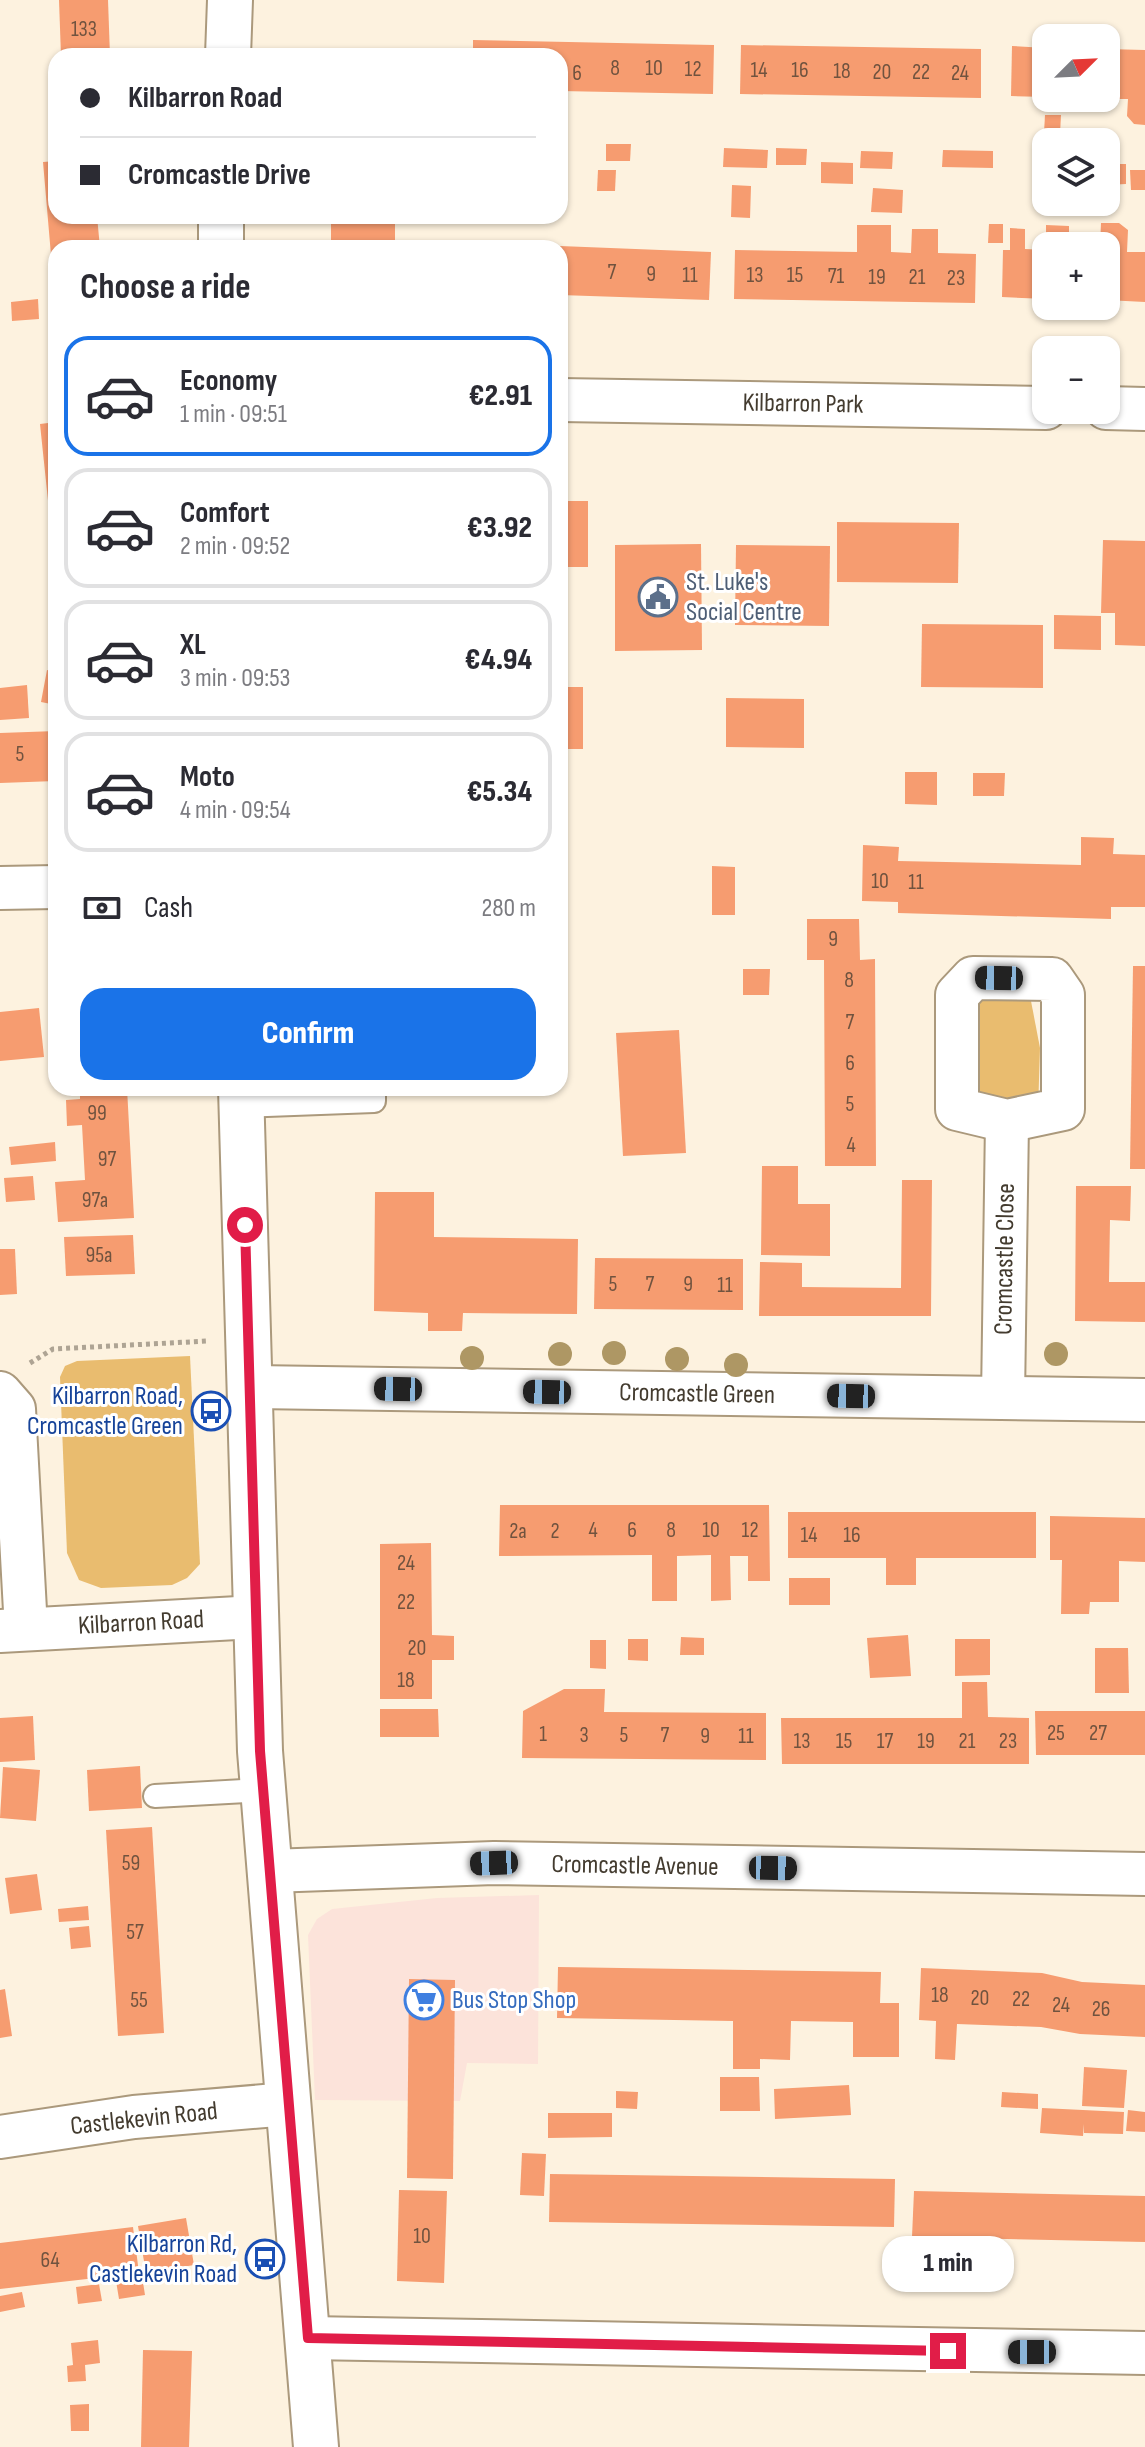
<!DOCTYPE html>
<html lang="en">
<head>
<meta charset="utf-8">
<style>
	:root { --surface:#fff; --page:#f7f7f7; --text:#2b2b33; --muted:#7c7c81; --line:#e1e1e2; --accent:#1a73e8 }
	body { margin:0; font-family:"Sofia Sans Condensed",sans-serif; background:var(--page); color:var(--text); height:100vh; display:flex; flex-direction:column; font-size:30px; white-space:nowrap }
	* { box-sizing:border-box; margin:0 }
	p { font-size:26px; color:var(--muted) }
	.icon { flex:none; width:44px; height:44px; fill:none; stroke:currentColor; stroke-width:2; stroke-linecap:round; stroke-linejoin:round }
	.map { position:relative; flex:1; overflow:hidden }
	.sheet { position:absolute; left:48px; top:240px; width:520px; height:856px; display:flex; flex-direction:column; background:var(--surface); border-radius:24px; box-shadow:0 2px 6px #0004 }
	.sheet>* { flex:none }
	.guide { position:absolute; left:48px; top:48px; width:520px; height:176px; border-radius:24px; box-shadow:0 2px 6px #0004; display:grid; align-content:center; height:176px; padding:0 32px; background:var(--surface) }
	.needle { width:52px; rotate:66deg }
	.tools { position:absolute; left:1032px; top:24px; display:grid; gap:16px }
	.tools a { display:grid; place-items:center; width:88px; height:88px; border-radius:16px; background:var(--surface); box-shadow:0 2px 6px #0004; font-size:40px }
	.end { position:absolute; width:36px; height:36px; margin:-18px; border:10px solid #e11d48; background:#fff; box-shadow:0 0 0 4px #fff }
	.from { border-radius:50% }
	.bubble { position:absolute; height:56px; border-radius:24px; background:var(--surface); box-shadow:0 2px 6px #0004; font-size:26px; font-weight:800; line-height:56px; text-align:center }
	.car { position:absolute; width:24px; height:48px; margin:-24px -12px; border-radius:10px; box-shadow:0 0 6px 2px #0007; background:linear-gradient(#222 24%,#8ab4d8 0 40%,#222 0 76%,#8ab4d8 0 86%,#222 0) }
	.guide b { display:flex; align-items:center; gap:28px; height:76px; font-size:30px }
	.guide b+b { border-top:2px solid var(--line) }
	.guide i { width:20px; height:20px; background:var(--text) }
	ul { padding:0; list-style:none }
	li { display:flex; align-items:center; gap:24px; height:120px; margin:0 16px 12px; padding:0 16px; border:4px solid var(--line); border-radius:24px }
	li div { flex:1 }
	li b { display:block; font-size:30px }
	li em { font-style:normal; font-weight:800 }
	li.selected { border-color:var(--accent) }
	li>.icon { width:72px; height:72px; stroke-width:1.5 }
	h2 { padding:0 32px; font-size:36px; line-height:96px }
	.pay { display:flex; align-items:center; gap:20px; height:88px; padding:0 32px; font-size:30px }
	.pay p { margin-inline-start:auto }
	.action { display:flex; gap:16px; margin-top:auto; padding:16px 32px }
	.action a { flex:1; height:92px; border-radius:24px; background:var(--accent); color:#fff; font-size:32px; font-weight:800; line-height:92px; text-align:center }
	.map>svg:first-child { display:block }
	.commercial { fill:#fce3da }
	.green { fill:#e9bc6f }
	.building { fill:#f69c70 }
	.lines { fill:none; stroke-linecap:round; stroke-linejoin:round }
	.service-casing { stroke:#ab997c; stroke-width:26 }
	.minor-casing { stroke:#ab997c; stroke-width:46 }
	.tertiary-casing { stroke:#ab997c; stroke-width:48 }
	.path { stroke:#aea494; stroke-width:5; stroke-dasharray:4 4; stroke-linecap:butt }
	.service { stroke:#fff; stroke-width:22 }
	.minor { stroke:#fff; stroke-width:42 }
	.tertiary { stroke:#fff; stroke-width:44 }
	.tree { fill:#ae9764 }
	.route { stroke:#e11d48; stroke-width:10 }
	.labels { text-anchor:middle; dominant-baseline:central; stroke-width:6; stroke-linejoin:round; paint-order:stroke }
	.number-label { font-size:22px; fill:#70533f }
	.street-label { font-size:26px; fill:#433b2f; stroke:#fff }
	.service-label { font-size:26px; fill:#4e5e75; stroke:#fff; text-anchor:start }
	.transit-label { font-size:26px; fill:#164399; stroke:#fff; text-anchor:end }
	.shop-label { font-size:26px; fill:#366cbe; stroke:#fff; text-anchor:start }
</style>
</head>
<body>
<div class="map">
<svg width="1145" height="2447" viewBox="0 0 1145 2447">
	<rect width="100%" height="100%" fill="#fdf2df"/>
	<polygon class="commercial" points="539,1895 538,2064 467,2063 460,2101 315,2100 308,1935 317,1919 332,1909 437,1898"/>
	<g class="green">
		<polygon points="976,1001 1031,1001 1040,1048 1038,1111 968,1109"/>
		<polygon points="190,1356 200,1564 187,1578 172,1585 101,1588 79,1580 67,1553 60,1377 65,1366 77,1361"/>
	</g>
	<g class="building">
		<polygon points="59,0 108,0 110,56 61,56"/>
		<polygon points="473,40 714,45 713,94 560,91 560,56 473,56"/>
		<polygon points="741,45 981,49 981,98 740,94"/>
		<polygon points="1012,46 1046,48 1046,97 1011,96"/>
		<polygon points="1106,49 1145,50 1145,125 1134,124 1127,116 1128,99 1106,99"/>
		<polygon points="1045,115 1061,115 1060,134 1044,133"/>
		<polygon points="606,144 631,144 630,161 606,161"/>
		<polygon points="724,148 768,150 767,168 723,167"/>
		<polygon points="776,148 807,149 806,165 776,165"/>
		<polygon points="943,150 993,151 993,168 942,167"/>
		<polygon points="861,151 893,152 892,169 860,168"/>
		<polygon points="56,161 56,216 97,216 100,248 56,248 56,290 54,290 43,162"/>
		<polygon points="821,162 853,163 853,184 821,183"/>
		<polygon points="1106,164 1126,164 1126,184 1106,185"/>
		<polygon points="598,170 616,170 615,191 597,191"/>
		<polygon points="1130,170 1145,170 1145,190 1131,190"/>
		<polygon points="732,185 751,186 750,218 731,217"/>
		<polygon points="873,188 903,190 902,213 871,212"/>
		<rect x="331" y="216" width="64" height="32"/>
		<polygon points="1101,223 1119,223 1128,230 1127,252 1145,252 1145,302 1106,300 1106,246 1100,246"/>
		<polygon points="989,224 1003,224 1003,243 988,243"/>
		<polygon points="857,225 891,225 891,252 911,253 912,229 938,229 938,253 976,254 975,303 734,299 735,250 857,252"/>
		<polygon points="1046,225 1069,226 1069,246 1046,246"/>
		<polygon points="1010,228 1025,229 1025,249 1046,250 1046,299 1002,297 1003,250 1010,250"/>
		<polygon points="470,243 548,245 548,248 470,248"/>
		<polygon points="560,246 711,252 709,300 560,295"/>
		<polygon points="38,299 39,319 12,321 11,302"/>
		<polygon points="56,422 56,558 54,558 40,424"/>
		<rect x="560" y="501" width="28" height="66"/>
		<polygon points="837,522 959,523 958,583 837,582"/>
		<polygon points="1103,540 1145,541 1145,646 1115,645 1115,613 1101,613"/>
		<polygon points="701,544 702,650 615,651 615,545"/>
		<polygon points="736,545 830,546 829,626 735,625"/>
		<polygon points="1054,615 1101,616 1101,650 1054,649"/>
		<polygon points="922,624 1043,625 1043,688 921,687"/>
		<polygon points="47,670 56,672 56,705 41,702"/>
		<polygon points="27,685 29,718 0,720 0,688"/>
		<rect x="560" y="687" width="23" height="62"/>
		<polygon points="726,698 804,699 804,748 726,747"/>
		<polygon points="56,731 56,781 0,783 0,733"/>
		<polygon points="905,772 937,772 937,805 905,804"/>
		<polygon points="973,773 1005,773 1004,796 973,796"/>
		<polygon points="1081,837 1114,838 1113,854 1145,855 1145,907 1111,907 1111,919 898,913 898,902 862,901 863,845 899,847 898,861 1081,865"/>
		<polygon points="712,866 735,867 735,915 712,915"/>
		<polygon points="807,919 859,919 860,960 875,959 876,1166 825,1166 824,960 807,960"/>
		<polygon points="1133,966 1145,966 1145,1169 1130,1169"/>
		<polygon points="743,969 770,969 769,995 743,995"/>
		<polygon points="39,1008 44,1057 0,1061 0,1012"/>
		<polygon points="679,1030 686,1153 623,1156 616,1033"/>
		<polygon points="80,1088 127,1088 134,1218 58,1222 55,1182 85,1180 82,1125 67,1126 66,1100 80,1099"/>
		<polygon points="55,1142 56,1161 11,1165 9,1147"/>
		<polygon points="762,1166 798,1166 798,1204 830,1204 830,1256 761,1255"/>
		<polygon points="33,1176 35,1200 6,1202 4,1178"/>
		<polygon points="902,1180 932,1180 931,1316 759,1316 760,1262 802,1263 802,1287 901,1288"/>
		<polygon points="1076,1186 1131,1186 1130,1221 1110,1220 1109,1282 1145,1282 1145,1322 1075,1321"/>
		<polygon points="375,1192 434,1192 434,1237 578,1239 577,1314 463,1313 462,1331 428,1331 428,1313 374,1311"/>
		<polygon points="133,1235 135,1274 66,1276 64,1237"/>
		<polygon points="0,1249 15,1249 17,1294 0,1295"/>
		<polygon points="595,1258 743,1259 743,1310 594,1309"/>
		<polygon points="500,1505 769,1505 770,1581 748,1581 748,1556 730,1556 731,1600 711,1601 711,1555 677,1556 677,1601 652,1601 652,1555 499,1556"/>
		<polygon points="788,1512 1036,1512 1036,1558 916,1558 916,1585 886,1585 886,1558 788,1558"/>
		<polygon points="1050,1516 1145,1518 1145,1562 1119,1561 1119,1602 1090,1602 1089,1614 1061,1614 1062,1560 1050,1560"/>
		<polygon points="431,1543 432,1635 454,1636 454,1660 432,1660 432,1699 380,1699 380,1544"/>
		<rect x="789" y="1578" width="41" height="27"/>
		<polygon points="908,1635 911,1676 870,1678 867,1638"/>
		<polygon points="681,1637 704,1638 704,1655 680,1655"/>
		<polygon points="628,1639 648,1639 648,1661 628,1660"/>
		<polygon points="955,1639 990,1639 990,1675 955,1676"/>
		<polygon points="590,1640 606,1640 606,1669 590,1668"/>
		<polygon points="1095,1648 1128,1648 1129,1693 1095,1693"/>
		<polygon points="962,1682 987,1682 988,1717 1029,1718 1029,1764 782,1764 781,1718 962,1718"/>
		<polygon points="564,1689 605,1689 604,1712 766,1713 766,1760 522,1758 523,1711"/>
		<polygon points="380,1709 438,1709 439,1737 380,1737"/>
		<polygon points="1035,1711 1145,1711 1145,1755 1036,1755"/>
		<polygon points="33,1716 35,1760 0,1762 0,1718"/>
		<polygon points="140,1766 142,1808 89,1811 87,1770"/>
		<polygon points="3,1767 40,1770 36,1821 0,1818"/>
		<polygon points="152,1827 164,2033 118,2036 106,1830"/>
		<polygon points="37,1874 42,1910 10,1914 5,1878"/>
		<polygon points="88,1906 89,1920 59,1922 58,1909"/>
		<polygon points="89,1926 91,1947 71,1949 69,1928"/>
		<polygon points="558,1967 881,1972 880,2003 899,2003 899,2057 853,2057 853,2022 791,2021 790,2060 760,2059 760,2069 733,2069 733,2021 557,2018"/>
		<polygon points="921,1968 1042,1973 1082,1982 1145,1985 1145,2037 1080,2034 1041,2027 957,2024 955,2060 935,2059 936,2021 919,2020"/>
		<polygon points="409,1979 455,1980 453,2179 407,2178"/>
		<polygon points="5,1989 12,2036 0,2038 0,1990"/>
		<polygon points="1084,2067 1127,2070 1124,2108 1082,2106"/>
		<polygon points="720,2077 759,2077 760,2111 720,2111"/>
		<polygon points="849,2085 851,2115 775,2119 774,2089"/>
		<polygon points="616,2091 638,2092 637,2109 616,2108"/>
		<polygon points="1002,2092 1038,2094 1038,2109 1001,2107"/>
		<polygon points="1042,2108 1124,2112 1123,2134 1084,2133 1084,2124 1083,2136 1040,2133"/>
		<polygon points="1128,2110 1145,2112 1145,2132 1126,2131"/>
		<polygon points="548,2113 612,2113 612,2137 548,2138"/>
		<polygon points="522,2153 546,2154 544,2196 520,2195"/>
		<polygon points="550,2174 895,2179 894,2227 549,2222"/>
		<polygon points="399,2190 447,2191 444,2283 397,2281"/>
		<polygon points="914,2191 1145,2196 1145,2242 912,2237"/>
		<polygon points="186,2218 194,2265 146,2273 138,2226"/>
		<polygon points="133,2227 139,2273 0,2289 0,2243"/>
		<polygon points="142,2276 145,2295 119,2299 116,2281"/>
		<polygon points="99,2284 102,2301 78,2304 76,2287"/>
		<polygon points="22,2292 25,2307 0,2312 0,2296"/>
		<polygon points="98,2340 100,2363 85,2365 86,2381 68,2382 67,2366 73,2365 71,2343"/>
		<polygon points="143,2350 192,2351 189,2447 141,2447"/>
		<polygon points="89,2404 89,2431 71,2431 70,2405"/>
	</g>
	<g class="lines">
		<g class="service-casing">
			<g id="service">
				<polyline points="242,1106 374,1101 374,1088"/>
				<polyline points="155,1796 263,1790"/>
			</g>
		</g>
		<g class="minor-casing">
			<g id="minor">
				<polyline points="560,400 1046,408"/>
				<polyline points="1106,408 1145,409"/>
				<polyline points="0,888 56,887"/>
				<polygon points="973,978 1052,979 1063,995 1063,1109 1007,1121 957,1109 957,995"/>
				<polyline points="250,1387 1145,1400"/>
				<polyline points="0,1393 14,1409 26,1629"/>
				<polyline points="1003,1398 1007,1121"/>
				<polyline points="0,1631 257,1617"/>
				<polyline points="270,1871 494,1863 1145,1874"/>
				<polyline points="0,2137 134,2117 288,2104"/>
				<polyline points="308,2338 1145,2353"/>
			</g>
		</g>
		<g class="tertiary-casing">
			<g id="tertiary">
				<polyline points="228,56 230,0"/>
				<polyline points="221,216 221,248"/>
				<polyline points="241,1088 260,1751 316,2447"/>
			</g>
		</g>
		<polyline class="path" points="30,1363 53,1349 208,1341"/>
		<use href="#service" class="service"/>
		<use href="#minor" class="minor"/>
		<use href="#tertiary" class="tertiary"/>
	</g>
	<g class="tree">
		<circle cx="614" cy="1353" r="12"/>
		<circle cx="560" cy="1354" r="12"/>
		<circle cx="1056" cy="1354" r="12"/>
		<circle cx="472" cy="1358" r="12"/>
		<circle cx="677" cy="1359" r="12"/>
		<circle cx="736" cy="1365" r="12"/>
	</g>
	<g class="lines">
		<polyline class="route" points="245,1225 260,1751 308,2338 948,2351"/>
	</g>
	<defs>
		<g id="civic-ring" transform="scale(2)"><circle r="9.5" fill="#fff" stroke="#5c6f8a" stroke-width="1.5"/><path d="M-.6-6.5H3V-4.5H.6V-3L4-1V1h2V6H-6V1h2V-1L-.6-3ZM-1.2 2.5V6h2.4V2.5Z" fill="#5c6f8a"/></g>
		<g id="bus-ring" transform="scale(2)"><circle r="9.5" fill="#fff" stroke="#1a4fb4" stroke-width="1.5"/><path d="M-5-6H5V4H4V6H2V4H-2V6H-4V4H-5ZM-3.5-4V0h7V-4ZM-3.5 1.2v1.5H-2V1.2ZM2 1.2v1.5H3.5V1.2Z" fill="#1a4fb4"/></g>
		<g id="supermarket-ring" transform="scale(2)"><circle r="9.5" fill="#fff" stroke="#3f7fe0" stroke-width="1.5"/><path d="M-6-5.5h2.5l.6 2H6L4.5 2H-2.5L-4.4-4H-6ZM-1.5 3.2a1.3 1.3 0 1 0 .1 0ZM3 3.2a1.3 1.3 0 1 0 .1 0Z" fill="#3f7fe0"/></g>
	</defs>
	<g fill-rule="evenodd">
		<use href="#civic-ring" x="658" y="597"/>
		<use href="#bus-ring" x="211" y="1411"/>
		<use href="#supermarket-ring" x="424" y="2000"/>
		<use href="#bus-ring" x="265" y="2259"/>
	</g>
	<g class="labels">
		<g class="number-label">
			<text x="84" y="29">133</text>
			<text x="615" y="68">8</text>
			<text x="654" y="68">10</text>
			<text x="693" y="69">12</text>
			<text x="759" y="70">14</text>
			<text x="800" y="70">16</text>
			<text x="842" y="71">18</text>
			<text x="882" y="72">20</text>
			<text x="921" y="72">22</text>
			<text x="577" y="73">6</text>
			<text x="960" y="73">24</text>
			<text x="612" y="272">7</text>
			<text x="651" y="274">9</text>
			<text x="690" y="275">11</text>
			<text x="755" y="275">13</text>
			<text x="795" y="275">15</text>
			<text x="836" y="276">71</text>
			<text x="877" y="277">19</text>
			<text x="917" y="277">21</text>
			<text x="956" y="278">23</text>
			<text x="20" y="754">5</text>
			<text x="880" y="881">10</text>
			<text x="916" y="882">11</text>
			<text x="833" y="939">9</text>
			<text x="849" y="980">8</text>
			<text x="850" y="1022">7</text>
			<text x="850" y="1063">6</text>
			<text x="850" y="1104">5</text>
			<text x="97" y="1113">99</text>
			<text x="851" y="1145">4</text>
			<text x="107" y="1159">97</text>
			<text x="95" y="1200">97a</text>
			<text x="99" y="1255">95a</text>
			<text x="613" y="1284">5</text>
			<text x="650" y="1284">7</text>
			<text x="688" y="1284">9</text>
			<text x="725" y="1285">11</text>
			<text x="593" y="1530">4</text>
			<text x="632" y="1530">6</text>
			<text x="671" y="1530">8</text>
			<text x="711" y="1530">10</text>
			<text x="750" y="1530">12</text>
			<text x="518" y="1531">2a</text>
			<text x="555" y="1531">2</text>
			<text x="809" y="1535">14</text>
			<text x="852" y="1535">16</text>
			<text x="406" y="1563">24</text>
			<text x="406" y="1602">22</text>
			<text x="417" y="1648">20</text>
			<text x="406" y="1680">18</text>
			<text x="1056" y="1733">25</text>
			<text x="1098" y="1733">27</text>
			<text x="543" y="1734">1</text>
			<text x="584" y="1735">3</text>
			<text x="624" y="1735">5</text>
			<text x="665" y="1735">7</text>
			<text x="705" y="1736">9</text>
			<text x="746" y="1736">11</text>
			<text x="802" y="1741">13</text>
			<text x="844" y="1741">15</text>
			<text x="885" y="1741">17</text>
			<text x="926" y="1741">19</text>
			<text x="967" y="1741">21</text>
			<text x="1008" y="1741">23</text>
			<text x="131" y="1863">59</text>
			<text x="135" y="1932">57</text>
			<text x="940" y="1995">18</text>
			<text x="980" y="1998">20</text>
			<text x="1021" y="1999">22</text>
			<text x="139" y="2000">55</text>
			<text x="1061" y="2005">24</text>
			<text x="1101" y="2009">26</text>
			<text x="422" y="2236">10</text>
			<text x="50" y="2260">64</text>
		</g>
		<g class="street-label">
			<text transform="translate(803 404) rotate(1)">Kilbarron Park</text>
			<text transform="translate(1005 1259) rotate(-89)">Cromcastle Close</text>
			<text transform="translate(697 1394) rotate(1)">Cromcastle Green</text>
			<text transform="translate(141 1623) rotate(-3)">Kilbarron Road</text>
			<text transform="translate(635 1866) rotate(1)">Cromcastle Avenue</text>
			<text transform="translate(144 2119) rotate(-6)">Castlekevin Road</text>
		</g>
		<g class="service-label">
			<text x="686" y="582">St. Luke's<tspan x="686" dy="30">Social Centre</tspan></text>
		</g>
		<g class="transit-label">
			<text x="183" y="1396">Kilbarron Road,<tspan x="183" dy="30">Cromcastle Green</tspan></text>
			<text x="237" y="2244">Kilbarron Rd,<tspan x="237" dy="30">Castlekevin Road</tspan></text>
		</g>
		<g class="shop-label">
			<text x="452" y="2000">Bus Stop Shop</text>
		</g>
	</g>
</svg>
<div class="tools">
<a><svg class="needle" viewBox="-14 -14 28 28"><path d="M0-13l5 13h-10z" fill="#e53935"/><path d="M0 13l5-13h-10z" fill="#7c7c81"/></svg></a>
<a><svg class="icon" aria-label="layers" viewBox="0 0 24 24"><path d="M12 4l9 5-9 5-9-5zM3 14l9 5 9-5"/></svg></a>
<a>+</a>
<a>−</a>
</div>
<i class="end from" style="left:245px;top:1225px"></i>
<i class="end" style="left:948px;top:2351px"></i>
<div class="bubble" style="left:882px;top:2236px;width:132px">1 min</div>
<i class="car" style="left:999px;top:978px;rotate:271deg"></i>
<i class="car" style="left:398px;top:1389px;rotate:271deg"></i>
<i class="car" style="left:547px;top:1392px;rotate:271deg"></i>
<i class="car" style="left:851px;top:1396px;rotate:271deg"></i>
<i class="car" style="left:494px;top:1863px;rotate:268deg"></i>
<i class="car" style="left:773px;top:1868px;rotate:91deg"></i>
<i class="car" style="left:1032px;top:2352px;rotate:270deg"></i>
<div class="guide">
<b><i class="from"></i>Kilbarron Road</b>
<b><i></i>Cromcastle Drive</b>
</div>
<section class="sheet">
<h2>Choose a ride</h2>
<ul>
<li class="selected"><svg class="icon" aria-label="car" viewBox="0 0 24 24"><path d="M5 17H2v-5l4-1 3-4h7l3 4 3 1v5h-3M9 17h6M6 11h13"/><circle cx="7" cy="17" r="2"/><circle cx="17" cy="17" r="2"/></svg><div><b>Economy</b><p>1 min · 09:51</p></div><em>€2.91</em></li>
<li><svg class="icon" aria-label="car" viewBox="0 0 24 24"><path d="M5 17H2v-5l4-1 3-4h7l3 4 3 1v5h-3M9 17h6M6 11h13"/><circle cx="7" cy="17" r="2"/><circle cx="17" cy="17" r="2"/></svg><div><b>Comfort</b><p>2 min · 09:52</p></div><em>€3.92</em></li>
<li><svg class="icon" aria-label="car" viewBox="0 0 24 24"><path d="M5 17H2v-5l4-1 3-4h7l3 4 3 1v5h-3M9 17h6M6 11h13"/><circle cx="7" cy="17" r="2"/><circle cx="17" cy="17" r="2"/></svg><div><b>XL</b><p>3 min · 09:53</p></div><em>€4.94</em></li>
<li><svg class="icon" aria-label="car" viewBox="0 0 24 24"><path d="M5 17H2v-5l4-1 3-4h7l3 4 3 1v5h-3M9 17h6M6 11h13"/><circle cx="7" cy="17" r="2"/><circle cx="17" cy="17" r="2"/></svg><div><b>Moto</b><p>4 min · 09:54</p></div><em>€5.34</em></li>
</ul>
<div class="pay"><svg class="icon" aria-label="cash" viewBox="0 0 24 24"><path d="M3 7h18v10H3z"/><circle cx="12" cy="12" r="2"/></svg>Cash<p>280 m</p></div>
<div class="action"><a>Confirm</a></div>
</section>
</div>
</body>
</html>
